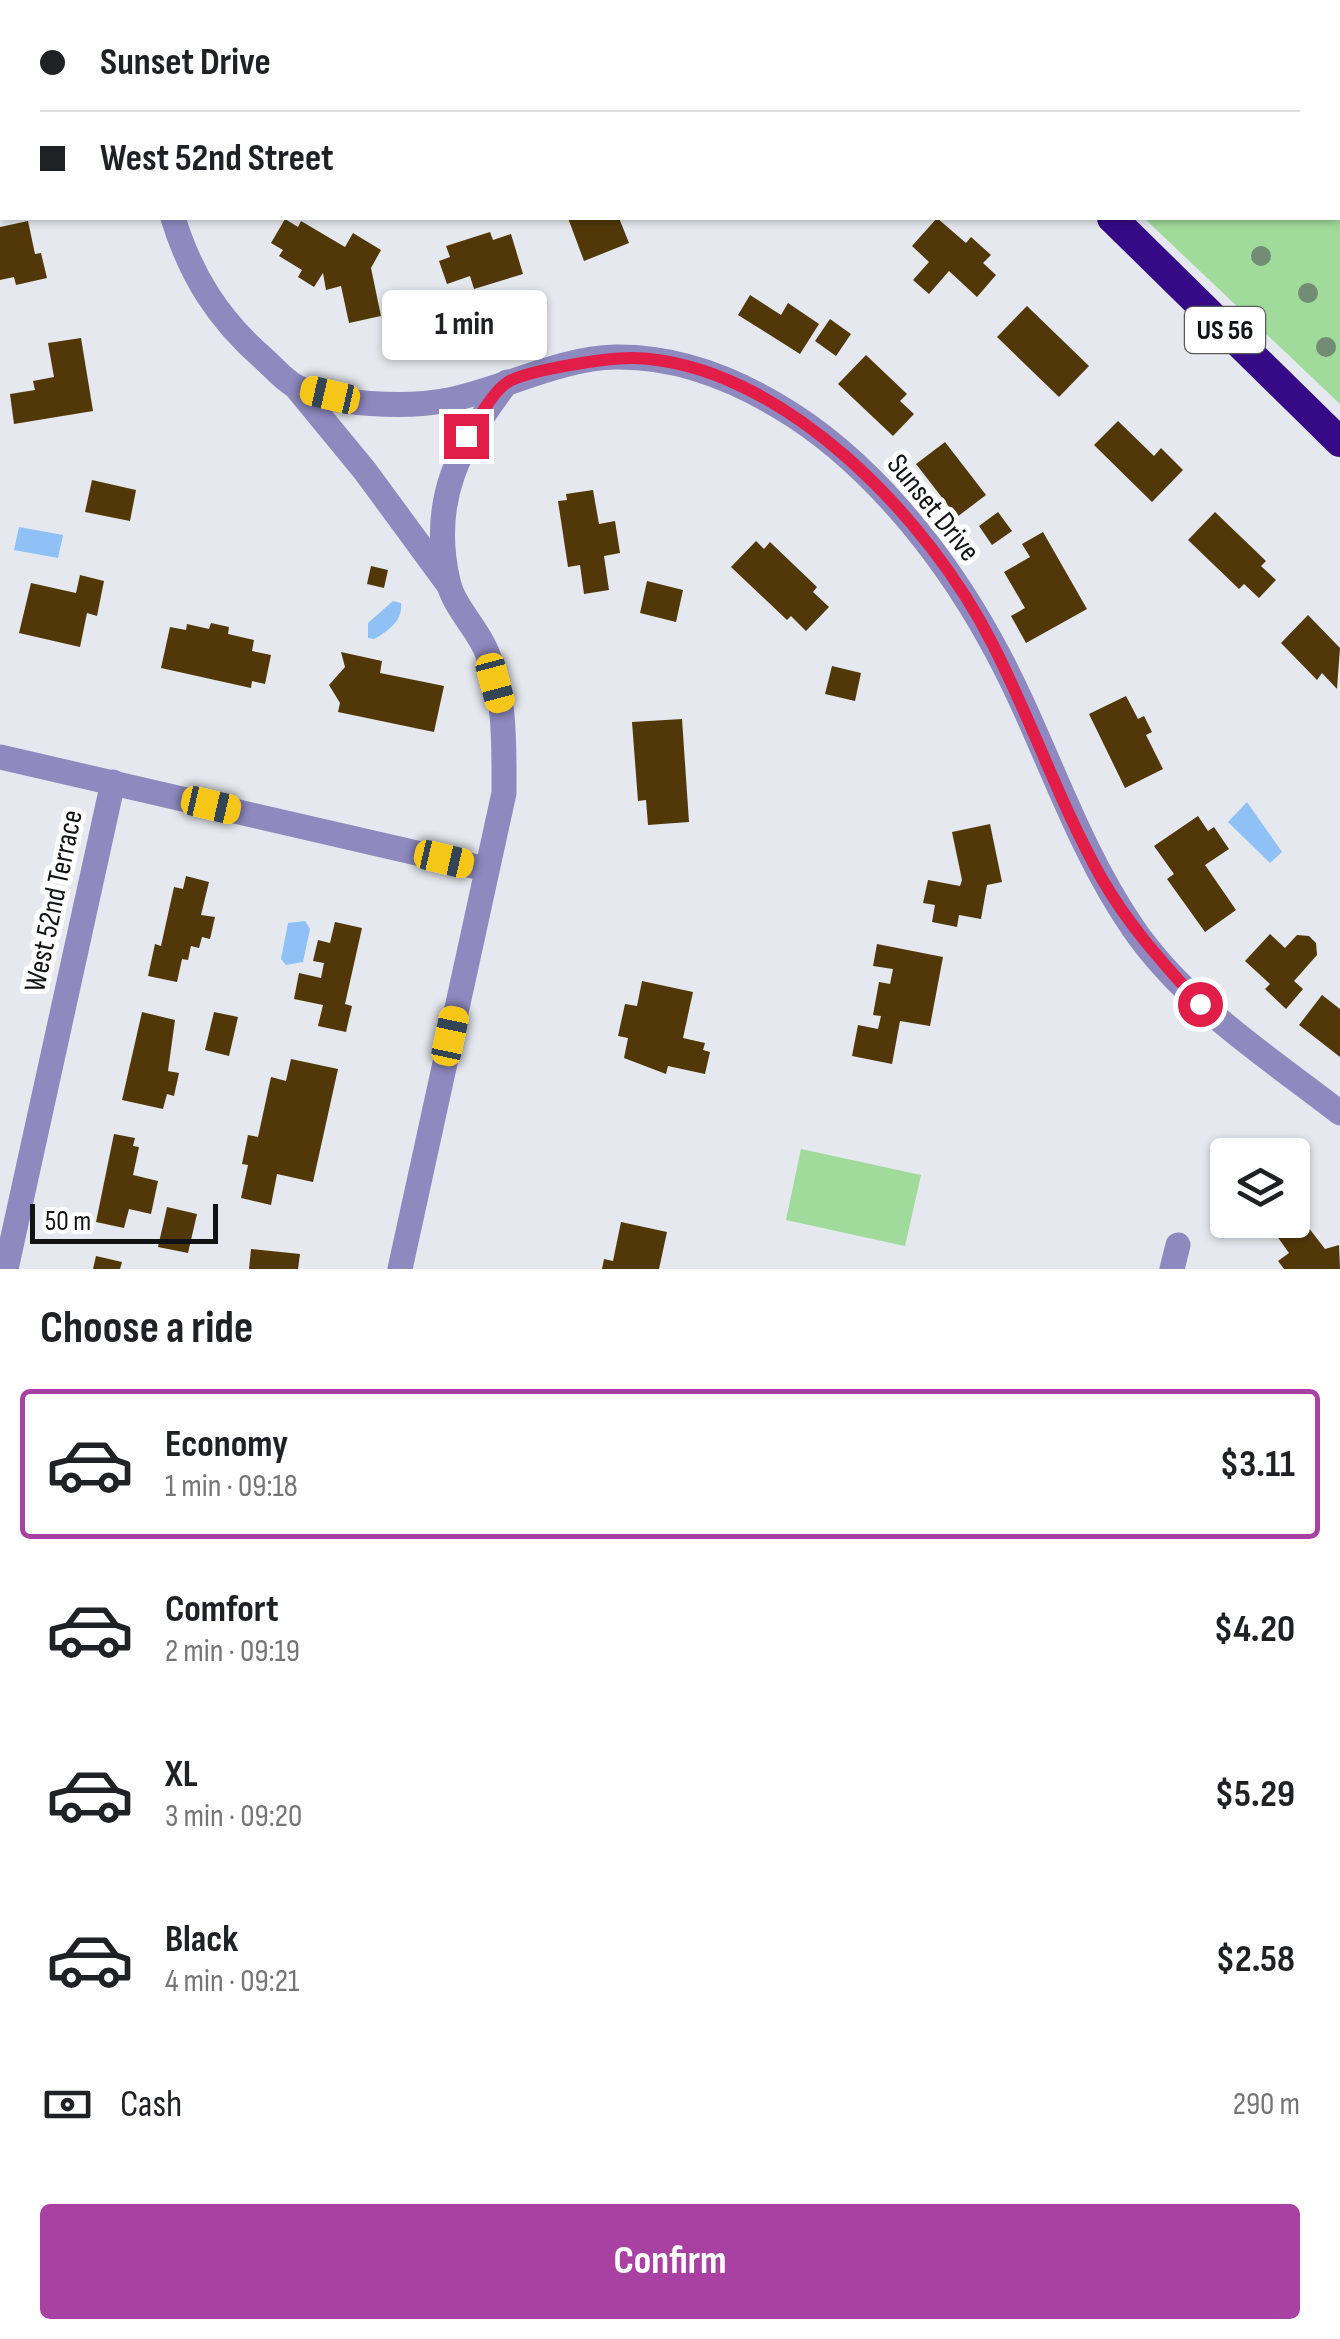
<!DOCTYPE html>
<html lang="en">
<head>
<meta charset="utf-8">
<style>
	:root { --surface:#fff; --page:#f6f6f6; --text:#202124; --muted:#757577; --line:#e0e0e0; --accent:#a941a3 }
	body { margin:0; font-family:"Sofia Sans Condensed",sans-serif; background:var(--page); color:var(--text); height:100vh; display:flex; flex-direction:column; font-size:38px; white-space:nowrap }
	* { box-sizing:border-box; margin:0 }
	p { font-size:32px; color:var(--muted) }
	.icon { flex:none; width:55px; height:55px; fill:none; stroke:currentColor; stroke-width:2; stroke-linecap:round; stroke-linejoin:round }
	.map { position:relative; height:1269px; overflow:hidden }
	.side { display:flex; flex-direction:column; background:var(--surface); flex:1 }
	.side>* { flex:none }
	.hud { position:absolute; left:0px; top:0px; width:1340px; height:220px; box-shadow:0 2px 8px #0004; display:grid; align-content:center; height:220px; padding:0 40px; background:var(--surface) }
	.tools { position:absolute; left:1210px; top:1138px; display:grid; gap:20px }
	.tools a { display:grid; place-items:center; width:100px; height:100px; border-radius:10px; background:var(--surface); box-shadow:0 2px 8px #0004; font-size:50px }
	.scale { position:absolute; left:30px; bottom:25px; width:188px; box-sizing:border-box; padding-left:10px; border:5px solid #111214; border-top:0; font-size:28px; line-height:35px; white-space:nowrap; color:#111214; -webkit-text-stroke:8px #fff; paint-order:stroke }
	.end { position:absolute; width:45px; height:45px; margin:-22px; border:12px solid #e11d48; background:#fff; box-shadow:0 0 0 5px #fff }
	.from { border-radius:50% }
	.bubble { position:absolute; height:70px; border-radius:10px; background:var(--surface); box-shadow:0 2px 8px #0004; font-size:32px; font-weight:700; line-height:70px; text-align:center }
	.car { position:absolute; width:30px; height:60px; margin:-30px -15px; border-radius:12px; box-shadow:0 0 8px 2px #0007; background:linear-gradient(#f5c518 24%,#345 0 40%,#f5c518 0 76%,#345 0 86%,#f5c518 0) }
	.hud b { display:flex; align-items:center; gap:35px; height:95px; font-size:38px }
	.hud b+b { border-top:2px solid var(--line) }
	.hud i { width:25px; height:25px; background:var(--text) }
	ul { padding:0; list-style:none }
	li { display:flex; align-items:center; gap:30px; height:150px; margin:0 20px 15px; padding:0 20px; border:5px solid transparent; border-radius:10px }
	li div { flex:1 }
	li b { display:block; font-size:38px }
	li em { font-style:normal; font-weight:700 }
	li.on { border-color:var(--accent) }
	li>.icon { width:90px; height:90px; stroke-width:1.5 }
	h2 { padding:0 40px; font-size:45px; line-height:120px }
	.pay { display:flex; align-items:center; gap:25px; height:110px; padding:0 40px; font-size:38px }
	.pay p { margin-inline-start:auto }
	.button { display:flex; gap:20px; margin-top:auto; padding:20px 40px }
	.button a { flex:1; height:115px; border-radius:10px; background:var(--accent); color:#fff; font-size:40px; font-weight:700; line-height:115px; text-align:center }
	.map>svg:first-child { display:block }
	.green { fill:#a0db9b }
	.water { fill:#8fc0f6 }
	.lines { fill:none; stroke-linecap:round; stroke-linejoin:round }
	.river { stroke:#8fc0f6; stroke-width:45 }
	.building { fill:#523809 }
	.minor { stroke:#8e8ac0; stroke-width:25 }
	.highway { stroke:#360a86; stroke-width:30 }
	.tree { fill:#728c75 }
	.route { stroke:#e11d48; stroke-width:12 }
	.labels { text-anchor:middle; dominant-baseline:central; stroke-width:10; stroke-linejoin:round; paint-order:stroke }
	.shield { fill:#fff; stroke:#58595a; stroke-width:2.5 }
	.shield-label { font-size:28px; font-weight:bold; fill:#111214 }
	.street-label { font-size:30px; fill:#111214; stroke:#fff }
</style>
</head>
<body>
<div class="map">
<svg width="1340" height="1269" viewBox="0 0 1340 1269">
	<rect width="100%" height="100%" fill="#e5e8ee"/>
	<g class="green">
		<polygon points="919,0 1311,0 1314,2 921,2"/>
		<polygon points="1338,19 1340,21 1340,404 1144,218 1338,218"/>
		<polygon points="801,1149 921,1175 905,1246 786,1220"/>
	</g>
	<g class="water">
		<polygon points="19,527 63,535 58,558 14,550"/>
		<path d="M393,601L401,603C403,621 388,631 374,639L368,638V623Z"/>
		<polygon points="1247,802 1282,852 1270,863 1228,822"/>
		<polygon points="305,921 310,929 303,962 286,965 281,959 288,923"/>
	</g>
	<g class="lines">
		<g class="river">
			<polyline points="1076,0 1078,2"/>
			<polyline points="1338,189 1340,191"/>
		</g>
	</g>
	<g class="building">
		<polygon points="568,218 619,218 629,243 584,261"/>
		<polygon points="937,218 966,243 971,237 991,255 983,263 996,275 977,297 949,271 929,294 913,280 929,262 912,246"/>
		<polygon points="285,219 298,227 301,221 345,247 353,233 381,250 371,268 381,316 349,323 341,286 326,290 323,273 314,287 298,277 302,270 279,256 283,250 271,243"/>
		<polygon points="28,221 35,254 41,253 47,278 16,285 14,277 0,280 0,227"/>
		<polygon points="490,232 493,240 511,234 523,274 474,289 470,276 447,284 439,261 450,257 446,246"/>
		<polygon points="750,295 781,315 788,303 819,324 800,354 738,315"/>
		<polygon points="1027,306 1089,366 1059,397 997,337"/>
		<polygon points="830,319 851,334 836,356 815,341"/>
		<polygon points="81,338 93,411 14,424 10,394 35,390 33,381 54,377 48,343"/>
		<polygon points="866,355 907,394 900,401 914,414 893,436 838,384"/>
		<polygon points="1118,421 1154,456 1161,448 1183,470 1152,502 1094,445"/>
		<polygon points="945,442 986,495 957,517 916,464"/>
		<polygon points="92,480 136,490 130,521 85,512"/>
		<polygon points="593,490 599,524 615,521 620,553 604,556 609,590 584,594 580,565 568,567 558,501 567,500 566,494"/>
		<polygon points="998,512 1012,531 992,545 979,526"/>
		<polygon points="1215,512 1266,561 1261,566 1276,580 1259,598 1244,584 1239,589 1188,540"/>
		<polygon points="1043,532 1087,609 1026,643 1011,616 1025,608 1004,572 1030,557 1022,544"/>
		<polygon points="756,541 764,549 770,542 817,587 813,592 829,607 806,631 791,616 787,620 731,567"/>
		<polygon points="371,566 388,570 384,588 367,584"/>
		<polygon points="80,575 104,581 97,616 87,613 80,647 19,633 31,583 76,593"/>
		<polygon points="647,581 683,590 676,622 640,613"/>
		<polygon points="1308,615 1340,648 1337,689 1322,673 1317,680 1281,643"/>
		<polygon points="211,623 229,627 228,634 254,640 252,651 271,655 265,684 252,681 251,688 161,668 170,627 186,630 187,624 209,629"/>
		<polygon points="341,652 382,661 380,673 444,686 434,732 338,712 340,703 329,685 345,667"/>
		<polygon points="832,666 861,673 855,701 825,694"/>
		<polygon points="1126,696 1138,719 1144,716 1152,732 1146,735 1163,769 1125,788 1089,714"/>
		<polygon points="682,719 689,822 648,825 646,800 638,801 632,722"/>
		<polygon points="1198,816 1208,831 1214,827 1229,849 1205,865 1236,910 1205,932 1167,879 1174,874 1154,846"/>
		<polygon points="990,824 1002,882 987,885 981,919 959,915 957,927 932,922 935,905 923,903 928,880 960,886 962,880 952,832"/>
		<polygon points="186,876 209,882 201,915 215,917 210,939 202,937 199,948 191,946 188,960 182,959 177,982 148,976 155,944 161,946 174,887 183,889"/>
		<polygon points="335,922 362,928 345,1004 352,1006 346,1032 318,1026 323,1005 294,999 299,973 321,978 324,963 313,961 318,940 330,943"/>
		<polygon points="1270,934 1285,948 1297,935 1309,936 1316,943 1317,955 1294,981 1303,989 1286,1009 1265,989 1270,984 1245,961"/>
		<polygon points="877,944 943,957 930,1026 900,1021 892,1064 852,1056 858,1025 878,1029 881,1016 873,1015 879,982 890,984 893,969 873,966"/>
		<polygon points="642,981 693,992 683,1038 705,1043 703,1050 710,1052 705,1074 668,1066 666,1074 624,1058 628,1038 618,1036 625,1004 637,1006"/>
		<polygon points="1322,995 1340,1009 1340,1057 1299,1025"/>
		<polygon points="142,1012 175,1020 168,1071 179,1073 174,1096 167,1094 163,1109 122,1100"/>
		<polygon points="214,1012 238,1017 229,1056 205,1050"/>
		<polygon points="291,1059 338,1069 313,1182 277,1174 271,1205 241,1198 248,1165 242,1164 248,1135 258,1137 271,1077 286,1081"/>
		<polygon points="114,1134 135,1138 133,1146 139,1147 133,1175 158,1181 151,1214 129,1209 124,1228 96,1222"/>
		<polygon points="1292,1206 1325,1249 1339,1245 1340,1269 1284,1269 1278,1261 1289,1253 1274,1232 1268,1237 1258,1224 1292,1220"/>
		<polygon points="167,1207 197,1214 188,1253 158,1247"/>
		<polygon points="621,1222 667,1232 659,1269 602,1269 604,1259 613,1261"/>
		<polygon points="251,1249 300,1254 298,1269 249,1269"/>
		<polygon points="96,1256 122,1262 120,1269 93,1269"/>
	</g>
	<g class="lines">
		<g class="minor">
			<polyline points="126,0 127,2"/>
			<polyline points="485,2 489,0"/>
			<path d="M173,218C191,276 218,319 264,359C274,368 284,380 295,386C332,406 408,408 449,400C503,389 560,358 615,357C674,356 728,376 778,406C867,458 942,552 991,641C1043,734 1072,839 1133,928C1185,1004 1268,1057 1340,1113"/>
			<polyline points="296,387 365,471 448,584"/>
			<polyline points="0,757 486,869"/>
			<polyline points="6,1269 113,782"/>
			<path d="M400,1269L504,793C504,744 506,694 485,648C475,626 453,605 448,581C429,499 460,445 507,382"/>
			<polyline points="1172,1269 1178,1245"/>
		</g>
		<g class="highway">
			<polyline points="895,0 897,2"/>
			<polyline points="1112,218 1340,442"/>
		</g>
	</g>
	<g class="tree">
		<circle cx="1261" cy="256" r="10"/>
		<circle cx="1308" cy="293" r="10"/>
		<circle cx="1326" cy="347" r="10"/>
	</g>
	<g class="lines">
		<path class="route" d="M466,436C478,421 492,392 508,382C527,370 611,357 634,358C782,363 930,519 993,645C1032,721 1060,805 1102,879C1129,926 1164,964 1200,1004"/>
	</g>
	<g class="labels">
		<rect class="shield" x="1185" y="307" width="80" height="46" rx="8"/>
		<g class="shield-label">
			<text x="1225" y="330">US 56</text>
		</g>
		<g class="street-label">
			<text transform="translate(933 508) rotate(51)">Sunset Drive</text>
			<text transform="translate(54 901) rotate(-78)">West 52nd Terrace</text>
		</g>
	</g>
</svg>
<div class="tools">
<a><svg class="icon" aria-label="layers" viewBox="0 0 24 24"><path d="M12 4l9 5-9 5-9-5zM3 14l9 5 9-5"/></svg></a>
</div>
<div class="scale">50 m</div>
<i class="end from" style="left:1200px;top:1004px"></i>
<i class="end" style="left:466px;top:436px"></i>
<div class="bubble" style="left:382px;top:290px;width:165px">1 min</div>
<i class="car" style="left:330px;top:395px;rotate:283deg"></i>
<i class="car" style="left:495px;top:683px;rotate:165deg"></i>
<i class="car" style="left:211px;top:805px;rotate:103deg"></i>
<i class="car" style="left:444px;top:859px;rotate:103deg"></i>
<i class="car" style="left:450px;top:1036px;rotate:12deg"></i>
<div class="hud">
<b><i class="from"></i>Sunset Drive</b>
<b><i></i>West 52nd Street</b>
</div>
</div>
<section class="side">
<h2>Choose a ride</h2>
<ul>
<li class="on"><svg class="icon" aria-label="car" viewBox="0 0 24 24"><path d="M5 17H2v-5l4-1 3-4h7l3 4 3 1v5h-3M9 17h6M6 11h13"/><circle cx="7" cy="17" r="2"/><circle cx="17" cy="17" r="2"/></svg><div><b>Economy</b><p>1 min · 09:18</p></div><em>$3.11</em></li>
<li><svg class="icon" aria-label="car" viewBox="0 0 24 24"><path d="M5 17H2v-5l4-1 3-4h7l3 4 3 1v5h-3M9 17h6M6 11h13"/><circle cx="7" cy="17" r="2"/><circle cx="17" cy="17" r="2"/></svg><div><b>Comfort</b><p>2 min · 09:19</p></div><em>$4.20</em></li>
<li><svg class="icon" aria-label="car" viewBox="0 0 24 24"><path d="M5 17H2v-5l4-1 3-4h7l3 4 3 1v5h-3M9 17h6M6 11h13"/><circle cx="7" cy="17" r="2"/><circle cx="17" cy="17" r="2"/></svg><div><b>XL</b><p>3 min · 09:20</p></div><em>$5.29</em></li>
<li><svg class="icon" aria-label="car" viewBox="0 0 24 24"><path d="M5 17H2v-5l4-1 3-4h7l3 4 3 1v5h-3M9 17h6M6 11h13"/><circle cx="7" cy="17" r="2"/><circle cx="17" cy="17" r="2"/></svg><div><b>Black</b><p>4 min · 09:21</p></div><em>$2.58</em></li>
</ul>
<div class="pay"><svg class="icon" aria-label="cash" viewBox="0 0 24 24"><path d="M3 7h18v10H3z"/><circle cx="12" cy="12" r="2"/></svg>Cash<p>290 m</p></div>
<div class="button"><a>Confirm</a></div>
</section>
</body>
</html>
